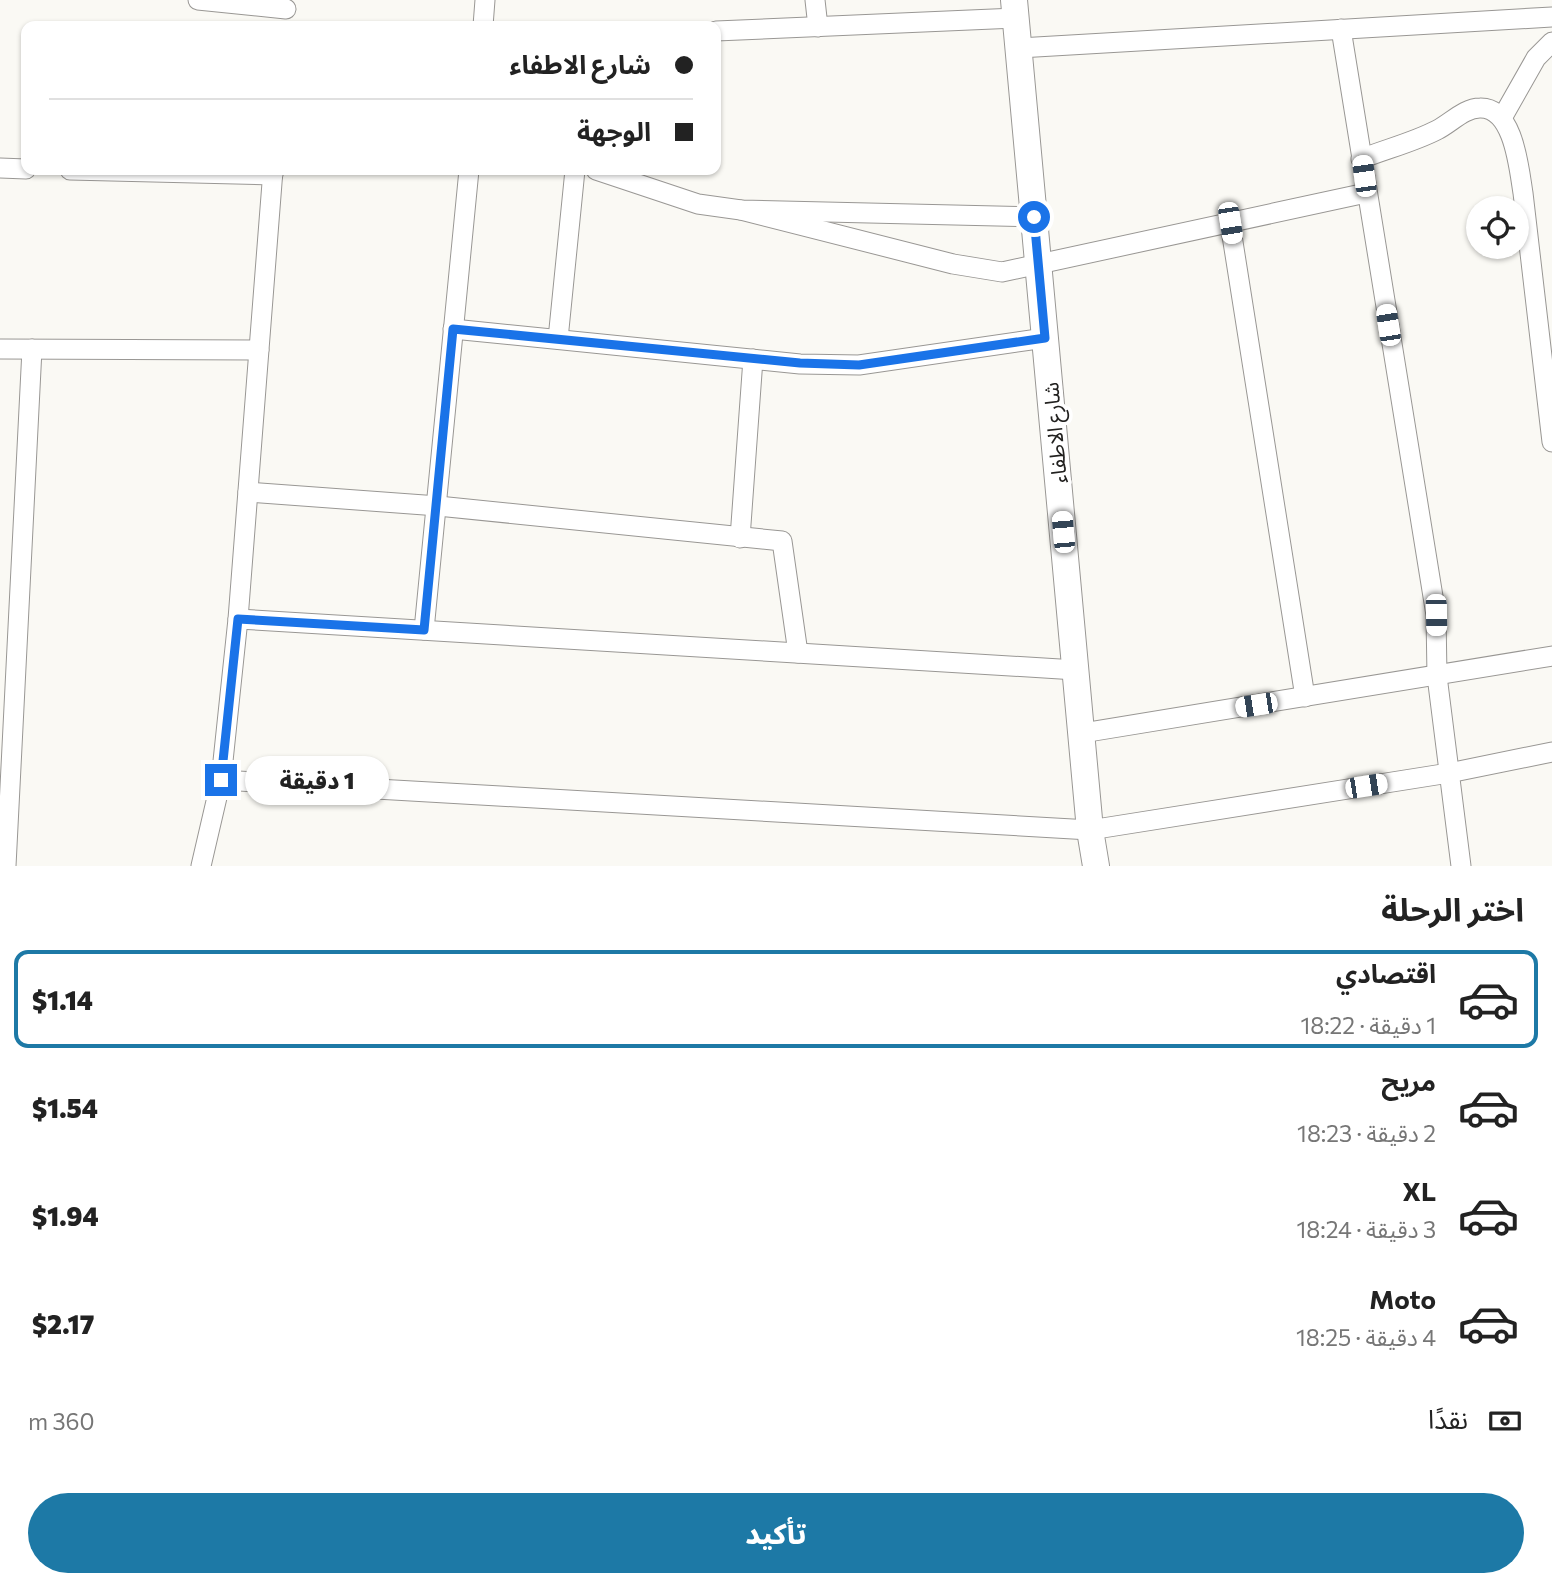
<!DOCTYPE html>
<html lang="ar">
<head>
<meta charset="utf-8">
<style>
	:root { --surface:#fff; --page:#f2f2f2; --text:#222; --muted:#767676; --line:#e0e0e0; --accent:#1d79a6 }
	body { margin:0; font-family:Commissioner,"Noto Sans Arabic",sans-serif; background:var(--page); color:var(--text); direction:rtl; height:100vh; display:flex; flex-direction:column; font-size:26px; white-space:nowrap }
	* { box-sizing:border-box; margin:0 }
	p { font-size:23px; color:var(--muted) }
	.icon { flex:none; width:38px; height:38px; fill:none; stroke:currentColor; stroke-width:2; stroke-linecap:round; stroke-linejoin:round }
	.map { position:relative; height:866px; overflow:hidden; direction:ltr }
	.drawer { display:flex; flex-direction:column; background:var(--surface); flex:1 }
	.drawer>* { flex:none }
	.guide { position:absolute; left:21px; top:21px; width:700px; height:154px; border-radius:14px; box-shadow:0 2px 5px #0004; direction:rtl; display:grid; align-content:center; height:154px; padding:0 28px; background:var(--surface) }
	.buttons { position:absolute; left:1466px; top:196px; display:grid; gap:14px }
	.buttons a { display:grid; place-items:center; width:63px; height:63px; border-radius:50%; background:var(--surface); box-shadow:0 2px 5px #0004; font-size:35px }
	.end { position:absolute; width:32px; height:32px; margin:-16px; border:9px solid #1a73e8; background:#fff; box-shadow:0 0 0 4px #fff }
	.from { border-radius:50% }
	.bubble { position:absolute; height:49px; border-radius:24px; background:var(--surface); box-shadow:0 2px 5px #0004; font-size:23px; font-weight:800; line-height:49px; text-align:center; direction:rtl }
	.car { position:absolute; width:21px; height:42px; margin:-21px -10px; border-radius:9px; box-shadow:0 0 5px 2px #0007; background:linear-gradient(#fff 24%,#345 0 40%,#fff 0 76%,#345 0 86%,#fff 0) }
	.guide b { display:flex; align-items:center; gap:24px; height:66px; font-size:26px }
	.guide b+b { border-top:2px solid var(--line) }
	.guide i { width:18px; height:18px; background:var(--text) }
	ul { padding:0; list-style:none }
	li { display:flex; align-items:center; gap:21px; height:98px; margin:0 14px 10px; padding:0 14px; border:4px solid transparent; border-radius:14px }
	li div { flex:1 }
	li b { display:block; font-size:26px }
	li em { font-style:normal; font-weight:800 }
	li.active { border-color:var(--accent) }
	li>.icon { width:63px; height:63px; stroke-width:1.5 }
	h2 { padding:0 28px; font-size:32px; line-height:84px }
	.pay { display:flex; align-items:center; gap:18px; height:77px; padding:0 28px; font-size:26px }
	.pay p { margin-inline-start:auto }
	.cta { display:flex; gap:14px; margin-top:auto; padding:14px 28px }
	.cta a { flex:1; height:80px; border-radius:42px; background:var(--accent); color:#fff; font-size:28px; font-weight:800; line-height:80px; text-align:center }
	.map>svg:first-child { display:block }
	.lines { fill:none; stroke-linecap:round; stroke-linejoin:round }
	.street-casing { stroke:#999794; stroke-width:21 }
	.secondary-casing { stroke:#999794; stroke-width:28 }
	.street { stroke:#fff; stroke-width:19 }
	.secondary { stroke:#fff; stroke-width:26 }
	.route { stroke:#1a73e8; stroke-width:9 }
	.labels { text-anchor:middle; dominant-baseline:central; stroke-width:7; stroke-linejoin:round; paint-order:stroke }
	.street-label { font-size:21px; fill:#22211f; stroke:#fff }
</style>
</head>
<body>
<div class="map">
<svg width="1552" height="866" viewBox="0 0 1552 866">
	<rect width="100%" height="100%" fill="#faf9f4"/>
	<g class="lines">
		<g class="street-casing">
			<g id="street">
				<polyline points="198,0 286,9"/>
				<polyline points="815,0 818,27"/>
				<polyline points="483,26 485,0"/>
				<polyline points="1341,29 1436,615 1437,676 1461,866"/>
				<polyline points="716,31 1016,18"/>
				<polyline points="1019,48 1552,17"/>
				<polyline points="1502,118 1536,58 1552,42"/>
				<path d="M1361,159C1386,149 1414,142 1437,130C1451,123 1464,108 1480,108C1514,107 1519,169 1523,193L1552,442"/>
				<polyline points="0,168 26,169"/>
				<polyline points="70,170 273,175"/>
				<polyline points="596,170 698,204 741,210 1034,217"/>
				<polyline points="741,210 953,264 1002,272 1366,193"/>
				<polyline points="1230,223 1305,697"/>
				<polyline points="453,329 800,364 859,365 1045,338"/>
				<polyline points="558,339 575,170"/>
				<polyline points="0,349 259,350"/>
				<polyline points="248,492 438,506 782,541 798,653"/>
				<polyline points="740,538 753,359"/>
				<polyline points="238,619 1076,670"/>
				<polyline points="424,630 469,170"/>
				<polyline points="1082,733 1552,656"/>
				<polyline points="221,780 1090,830 1449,773 1552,752"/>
				<polyline points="6,866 32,349"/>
				<polyline points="201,866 221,780 238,619 273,170"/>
			</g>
		</g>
		<g class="secondary-casing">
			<polyline id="secondary" points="1014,0 1090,830 1096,866"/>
		</g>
		<use href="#street" class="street"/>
		<use href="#secondary" class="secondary"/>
	</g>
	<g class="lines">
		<polyline class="route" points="221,780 238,619 424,630 453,329 800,363 859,365 1045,338 1034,217"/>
	</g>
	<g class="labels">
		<g class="street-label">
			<text transform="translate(1054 433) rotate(-95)">شارع الاطفاء</text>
		</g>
	</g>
</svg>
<div class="buttons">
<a><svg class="icon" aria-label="locate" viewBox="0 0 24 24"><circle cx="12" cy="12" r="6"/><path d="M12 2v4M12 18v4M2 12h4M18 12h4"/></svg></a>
</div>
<i class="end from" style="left:1034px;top:217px"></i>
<i class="end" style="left:221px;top:780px"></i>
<div class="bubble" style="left:245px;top:756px;width:144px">1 دقيقة</div>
<i class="car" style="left:1364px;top:176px;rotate:352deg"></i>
<i class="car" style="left:1230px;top:223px;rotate:171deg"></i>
<i class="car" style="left:1388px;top:325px;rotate:351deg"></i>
<i class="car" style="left:1063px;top:532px;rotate:355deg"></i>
<i class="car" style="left:1436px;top:615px;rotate:179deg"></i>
<i class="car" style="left:1256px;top:705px;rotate:261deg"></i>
<i class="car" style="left:1366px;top:786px;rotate:81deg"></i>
<div class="guide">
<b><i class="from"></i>شارع الاطفاء</b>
<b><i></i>الوجهة</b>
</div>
</div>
<section class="drawer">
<h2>اختر الرحلة</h2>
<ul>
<li class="active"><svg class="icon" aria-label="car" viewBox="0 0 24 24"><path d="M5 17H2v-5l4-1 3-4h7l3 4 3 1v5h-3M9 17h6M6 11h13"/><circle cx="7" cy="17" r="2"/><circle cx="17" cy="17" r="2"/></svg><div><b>اقتصادي</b><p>1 دقيقة · 18:22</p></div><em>$1.14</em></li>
<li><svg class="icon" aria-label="car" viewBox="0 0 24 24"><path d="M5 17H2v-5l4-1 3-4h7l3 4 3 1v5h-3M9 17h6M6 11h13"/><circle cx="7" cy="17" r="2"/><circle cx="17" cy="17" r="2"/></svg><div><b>مريح</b><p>2 دقيقة · 18:23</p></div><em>$1.54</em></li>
<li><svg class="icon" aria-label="car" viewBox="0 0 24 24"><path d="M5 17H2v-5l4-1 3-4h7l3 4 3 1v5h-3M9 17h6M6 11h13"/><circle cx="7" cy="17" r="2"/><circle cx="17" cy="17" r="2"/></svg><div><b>XL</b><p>3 دقيقة · 18:24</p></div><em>$1.94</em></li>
<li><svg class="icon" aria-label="car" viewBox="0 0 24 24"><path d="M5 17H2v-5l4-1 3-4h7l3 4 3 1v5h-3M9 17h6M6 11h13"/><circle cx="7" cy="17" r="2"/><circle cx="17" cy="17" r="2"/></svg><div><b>Moto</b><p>4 دقيقة · 18:25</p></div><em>$2.17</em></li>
</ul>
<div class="pay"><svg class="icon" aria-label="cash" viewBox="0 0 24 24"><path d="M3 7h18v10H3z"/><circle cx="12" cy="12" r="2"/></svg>نقدًا<p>360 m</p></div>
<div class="cta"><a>تأكيد</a></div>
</section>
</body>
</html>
